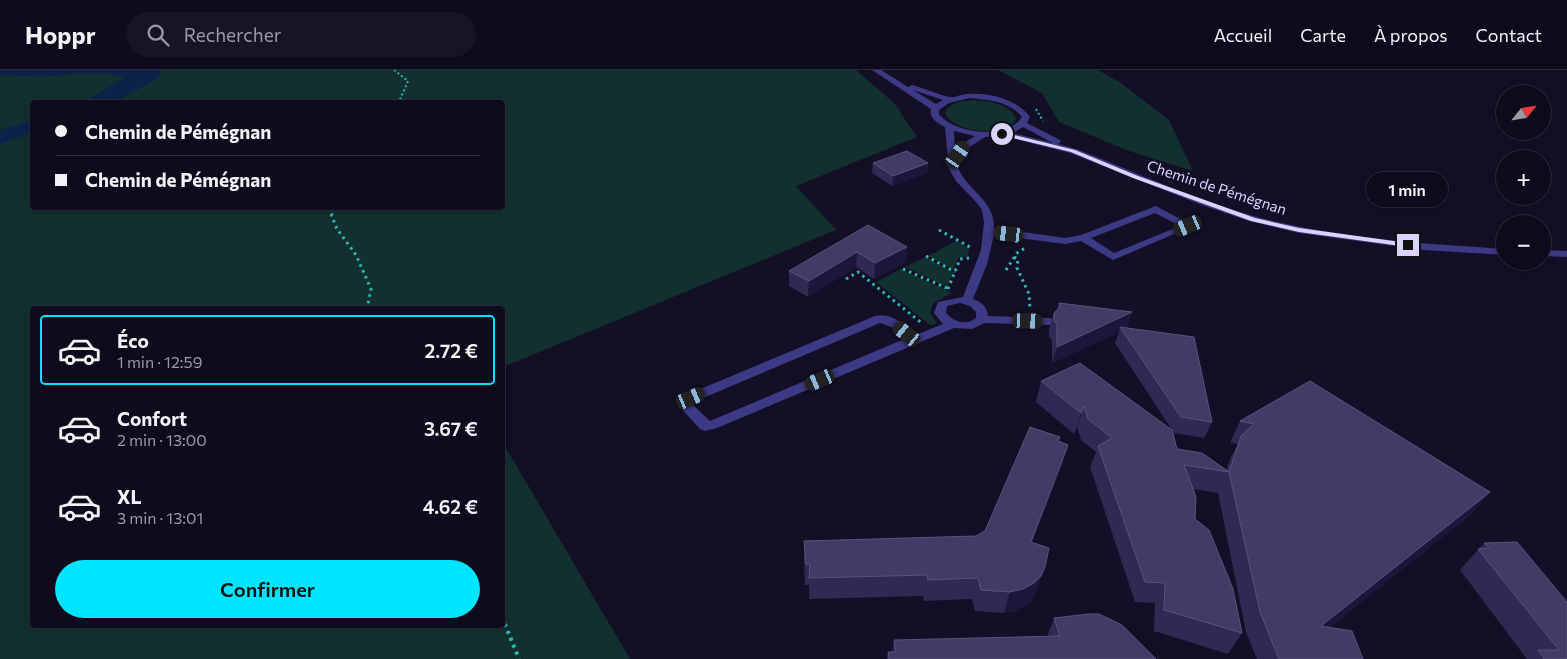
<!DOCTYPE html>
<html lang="fr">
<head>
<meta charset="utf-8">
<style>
	:root { --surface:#0e0b1c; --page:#171425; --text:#f1f3f6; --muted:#9b9ba3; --line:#2e2b3b; --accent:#00e5ff }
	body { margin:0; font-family:Commissioner,sans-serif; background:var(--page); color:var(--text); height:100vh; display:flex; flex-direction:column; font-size:19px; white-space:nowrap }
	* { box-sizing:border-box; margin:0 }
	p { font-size:16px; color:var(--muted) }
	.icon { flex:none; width:28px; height:28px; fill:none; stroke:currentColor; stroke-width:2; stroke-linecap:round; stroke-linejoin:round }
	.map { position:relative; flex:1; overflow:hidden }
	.drawer { position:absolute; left:30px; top:236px; width:475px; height:322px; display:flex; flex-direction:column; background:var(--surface); border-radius:5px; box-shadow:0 2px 8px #0003,0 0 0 1px var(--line) }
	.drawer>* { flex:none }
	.guide { position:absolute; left:30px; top:30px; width:475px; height:110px; border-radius:5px; box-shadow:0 2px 8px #0003,0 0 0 1px var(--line); display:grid; align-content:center; height:110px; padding:0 25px; background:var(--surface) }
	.needle { width:32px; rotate:60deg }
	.buttons { position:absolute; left:1496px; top:15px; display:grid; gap:10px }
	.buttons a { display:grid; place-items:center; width:55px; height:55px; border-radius:50%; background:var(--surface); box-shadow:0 2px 8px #0003,0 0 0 1px var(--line); font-size:25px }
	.end { position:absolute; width:22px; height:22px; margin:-11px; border:6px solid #d9d4ff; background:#111; box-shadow:0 0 0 2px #111 }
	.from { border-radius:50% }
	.bubble { position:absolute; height:35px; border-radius:18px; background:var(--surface); box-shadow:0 2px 8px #0003,0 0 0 1px var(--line); font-size:16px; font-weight:600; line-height:35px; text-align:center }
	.car { position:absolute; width:15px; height:30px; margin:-15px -8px; border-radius:6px; box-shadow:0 0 4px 1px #0007; background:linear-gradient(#222 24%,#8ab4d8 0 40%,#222 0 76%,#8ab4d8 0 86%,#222 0) }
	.guide b { display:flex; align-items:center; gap:18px; height:48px; font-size:19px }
	.guide b+b { border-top:1px solid var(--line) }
	.guide i { width:12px; height:12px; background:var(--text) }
	ul { padding:9px 0 0; list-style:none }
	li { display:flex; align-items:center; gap:15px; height:70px; margin:0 10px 8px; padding:0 15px; border:2px solid transparent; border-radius:5px }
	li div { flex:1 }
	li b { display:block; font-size:19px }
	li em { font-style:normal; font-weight:600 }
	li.selected { border-color:var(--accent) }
	li>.icon { width:45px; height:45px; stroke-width:1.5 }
	.cta { display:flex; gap:10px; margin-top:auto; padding:10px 25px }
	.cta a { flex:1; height:58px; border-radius:30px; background:var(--accent); color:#111; font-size:20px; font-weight:600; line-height:58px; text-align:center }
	header { display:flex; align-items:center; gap:30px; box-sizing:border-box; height:70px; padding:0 25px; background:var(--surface); border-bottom:1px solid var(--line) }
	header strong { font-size:24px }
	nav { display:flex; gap:28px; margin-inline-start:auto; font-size:18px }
	.search { width:350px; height:45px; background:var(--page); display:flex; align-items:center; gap:12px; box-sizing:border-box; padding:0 18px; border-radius:28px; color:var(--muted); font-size:19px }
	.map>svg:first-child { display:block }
	.green { fill:#12302f; fill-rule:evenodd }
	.water { fill:#0c2248 }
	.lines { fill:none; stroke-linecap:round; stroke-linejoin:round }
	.path-far2 { stroke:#2fb8b0; stroke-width:2; stroke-dasharray:2 2.5; stroke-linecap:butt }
	.path-far1 { stroke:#2fb8b0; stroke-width:3; stroke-dasharray:2.5 4; stroke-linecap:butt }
	.path { stroke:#2fb8b0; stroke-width:4; stroke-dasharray:3 4.5; stroke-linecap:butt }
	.minor { fill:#3d3a85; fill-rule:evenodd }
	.wall { fill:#312854 }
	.shaded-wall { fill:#1d163a }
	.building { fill:#433a66; stroke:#5a527e }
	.route { fill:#d9d4ff }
	.labels { text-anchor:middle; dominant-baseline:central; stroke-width:4; stroke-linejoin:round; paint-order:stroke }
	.far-street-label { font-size:15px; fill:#d9d4ff; stroke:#130f26 }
</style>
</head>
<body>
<header>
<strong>Hoppr</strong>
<div class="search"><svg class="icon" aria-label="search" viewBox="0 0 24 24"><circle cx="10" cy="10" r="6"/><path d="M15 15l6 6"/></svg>Rechercher</div>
<nav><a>Accueil</a><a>Carte</a><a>À propos</a><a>Contact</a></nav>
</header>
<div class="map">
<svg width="1567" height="589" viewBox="0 0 1567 589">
	<rect width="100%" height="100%" fill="#130f26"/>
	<g class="green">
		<path d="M0,0H856L894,33L917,67L796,116L836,160L503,297L502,239H32V556H502L503,373L630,589H0ZM32,32H502V138H32Z"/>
		<polygon points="998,0 1098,0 1121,13 1169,50 1193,101 1129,81 1059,52 1042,23"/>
		<path d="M974,30C989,31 1009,33 1016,48L1014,53C996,66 961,63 946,46L945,42C951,31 964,31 974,30Z"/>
		<polygon points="956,171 969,178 968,186 958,188 953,200 928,186"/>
		<polygon points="926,187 953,202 947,217 905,197"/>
		<polygon points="901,199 952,223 933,233 930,242 937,254 930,255 876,212"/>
	</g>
	<g class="water">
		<path d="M0,0H161L162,1L157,9L115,32H85L124,8C110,0 69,5 51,6C34,7 17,5 0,5Z"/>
		<polygon points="32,50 32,62 0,74 0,60"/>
	</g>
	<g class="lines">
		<g class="path-far2">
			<polyline points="394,0 408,11 399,32"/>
			<polyline points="1036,39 1043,51"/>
			<polyline points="332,145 333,138"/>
		</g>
		<g class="path-far1">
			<polyline points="331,144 337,159 356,185 371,219 367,239"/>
			<polyline points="939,160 970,177 972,180"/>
			<polyline points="926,186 955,202"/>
			<polyline points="1014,187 1018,189 1017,198 1029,224 1030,239"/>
			<polyline points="903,199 949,219"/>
			<polyline points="1006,200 1017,183 1025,178"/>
			<polyline points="846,209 858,202 923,254"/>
			<polyline points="948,219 960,189 969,188"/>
		</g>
		<polyline class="path" points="502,547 519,589"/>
		<g class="minor">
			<path d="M872,0H881L908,17L912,15C924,18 936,24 949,27C954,28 962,24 968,24C990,22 1016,29 1030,47L1027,53L1060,70L1061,72L1058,74L1076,79C1136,102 1195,130 1257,147C1336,168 1423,174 1505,179V185L1424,180L1299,163L1249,151L1202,135L1070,83L1003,66L985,67L968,78L957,95C965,120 995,129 994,158L1065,168L1081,165L1156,136L1193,156L1113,190L1081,171L1065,174L994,165L987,194L973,229C981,231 988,238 988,246L1048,248L1052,249L1054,252L1052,255L985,253L972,259L954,258L717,358L705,361L700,359L679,336L686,325L875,246C890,242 905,253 913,266L943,254L934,243L938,232L963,227L981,180L984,153L982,140L976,132L956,111L949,99L945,57C937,53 929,48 931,39ZM913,20L943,30L936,34ZM970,28C989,30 1009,31 1022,47C1007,70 954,64 939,44V40L949,33ZM1023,57L1053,73L1013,63ZM954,61L975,66L962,74L955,84ZM1155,143L1180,156L1114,183L1091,168ZM960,233L970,236L976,242V248C966,256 954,252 946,243L947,236ZM880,253L894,258L902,270L710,351L693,335L696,331Z"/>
			<polygon points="1542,180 1567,181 1567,187 1542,186"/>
		</g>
	</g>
	<g class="wall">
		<polygon points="873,93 928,93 927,103 892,116 872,103"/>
		<polygon points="868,155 907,177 906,192 874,209 856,197 808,227 789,216 789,201"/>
		<polygon points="1059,233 1132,242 1127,258 1212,352 1204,368 1174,363 1115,273 1119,262 1052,293 1052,270 1049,267 1049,259 1054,243 1057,239"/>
		<polygon points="1041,311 1177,379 1226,400 1231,387 1238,374 1230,373 1240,351 1310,311 1490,422 1472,443 1330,557 1363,589 1257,589 1246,562 1218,423 1193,419 1195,449 1242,563 1228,584 1154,561 1155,533 1135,532 1090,397 1096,382 1081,370 1077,357 1074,364 1036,332"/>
		<polygon points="1060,367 1059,371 1068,375 1062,396 1032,472 1038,518 1034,527 1027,534 1017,540 1004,543 975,541 972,529 924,531 923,526 809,529 809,515 805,515 804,492 804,471 976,466 985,461"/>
		<polygon points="1517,472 1567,589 1527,589 1460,500 1484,473"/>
		<polygon points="1054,548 1156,589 887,589 888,582 892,582 894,570 1047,567"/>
	</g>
	<g class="shaded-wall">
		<polygon points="928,93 927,103 892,116 893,106"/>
		<polygon points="907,177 906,192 874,209 875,193"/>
		<polygon points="857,182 856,197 808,227 809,211"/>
		<polygon points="1132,242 1127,258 1120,257 1119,262 1052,293 1057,277"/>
		<polygon points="1084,336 1077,357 1074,364 1081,343"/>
		<polygon points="1068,375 1062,396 1024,493 1031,472"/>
		<polygon points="1490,422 1472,443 1306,576 1321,556"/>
		<polygon points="1045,497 1038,518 1034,527 1027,534 1017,540 1004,543 1010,522"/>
	</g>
	<g class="building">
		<polygon points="907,81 928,93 893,106 873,93"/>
		<polygon points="868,155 907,177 875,193 857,182 809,211 789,201"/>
		<polygon points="1059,233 1132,242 1057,277 1057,254 1054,251 1054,243 1060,237"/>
		<polygon points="1120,257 1194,267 1212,352 1181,347"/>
		<polygon points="1080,293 1172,360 1177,379 1202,383 1229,402 1241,366 1254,354 1240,351 1310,311 1490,422 1321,556 1352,561 1363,589 1279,589 1260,542 1229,402 1184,395 1196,427 1195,449 1209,460 1233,519 1242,563 1164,540 1165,513 1145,512 1098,376 1112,368 1088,349 1084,336 1081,343 1041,311"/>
		<polygon points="1030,357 1060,367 1058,371 1068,375 1031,472 1049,478 1045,497 1041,506 1034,513 1023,519 1010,522 981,520 978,508 928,510 927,505 809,508 810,494 806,494 804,471 976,466 985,461"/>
		<polygon points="1517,472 1567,532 1567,589 1544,589 1538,580 1559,580 1478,479 1489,478 1484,473"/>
		<polygon points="1088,544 1099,544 1122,555 1156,589 889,589 888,582 896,582 894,570 1060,566 1054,548"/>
	</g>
	<polygon class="route" points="1002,62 1075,80 1138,106 1255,148 1299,158 1408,173 1411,175 1408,177 1299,162 1251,151 1133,108 1071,82 1000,65"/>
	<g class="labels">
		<g class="far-street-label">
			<text transform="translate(1217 117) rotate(18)">Chemin de Pémégnan</text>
		</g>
	</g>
</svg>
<div class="buttons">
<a><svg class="needle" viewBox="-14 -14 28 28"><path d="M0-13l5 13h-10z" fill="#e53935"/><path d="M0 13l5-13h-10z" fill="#9b9ba3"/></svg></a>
<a>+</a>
<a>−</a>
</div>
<i class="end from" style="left:1002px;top:64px"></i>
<i class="end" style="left:1408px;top:175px"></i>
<div class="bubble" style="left:1366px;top:102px;width:82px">1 min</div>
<i class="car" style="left:958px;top:85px;rotate:35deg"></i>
<i class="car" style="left:1188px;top:156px;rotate:247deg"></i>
<i class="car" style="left:1009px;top:164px;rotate:277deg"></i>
<i class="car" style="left:1028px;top:251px;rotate:92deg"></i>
<i class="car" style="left:907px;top:264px;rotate:309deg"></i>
<i class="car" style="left:820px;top:310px;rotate:247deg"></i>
<i class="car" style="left:691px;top:328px;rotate:67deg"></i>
<div class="guide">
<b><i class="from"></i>Chemin de Pémégnan</b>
<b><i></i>Chemin de Pémégnan</b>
</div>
<section class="drawer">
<ul>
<li class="selected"><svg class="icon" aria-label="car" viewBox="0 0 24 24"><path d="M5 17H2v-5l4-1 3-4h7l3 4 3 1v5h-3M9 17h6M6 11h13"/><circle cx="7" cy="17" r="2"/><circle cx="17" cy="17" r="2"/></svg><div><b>Éco</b><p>1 min · 12:59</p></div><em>2.72 €</em></li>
<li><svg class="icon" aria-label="car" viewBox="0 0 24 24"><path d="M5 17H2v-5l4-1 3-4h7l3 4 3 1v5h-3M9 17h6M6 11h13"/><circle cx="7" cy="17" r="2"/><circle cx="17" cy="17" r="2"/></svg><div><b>Confort</b><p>2 min · 13:00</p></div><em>3.67 €</em></li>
<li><svg class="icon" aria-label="car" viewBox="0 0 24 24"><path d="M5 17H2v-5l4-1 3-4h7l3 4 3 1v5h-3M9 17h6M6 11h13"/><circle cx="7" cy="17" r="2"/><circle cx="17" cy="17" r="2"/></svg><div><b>XL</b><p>3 min · 13:01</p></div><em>4.62 €</em></li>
</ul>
<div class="cta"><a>Confirmer</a></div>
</section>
</div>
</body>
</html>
